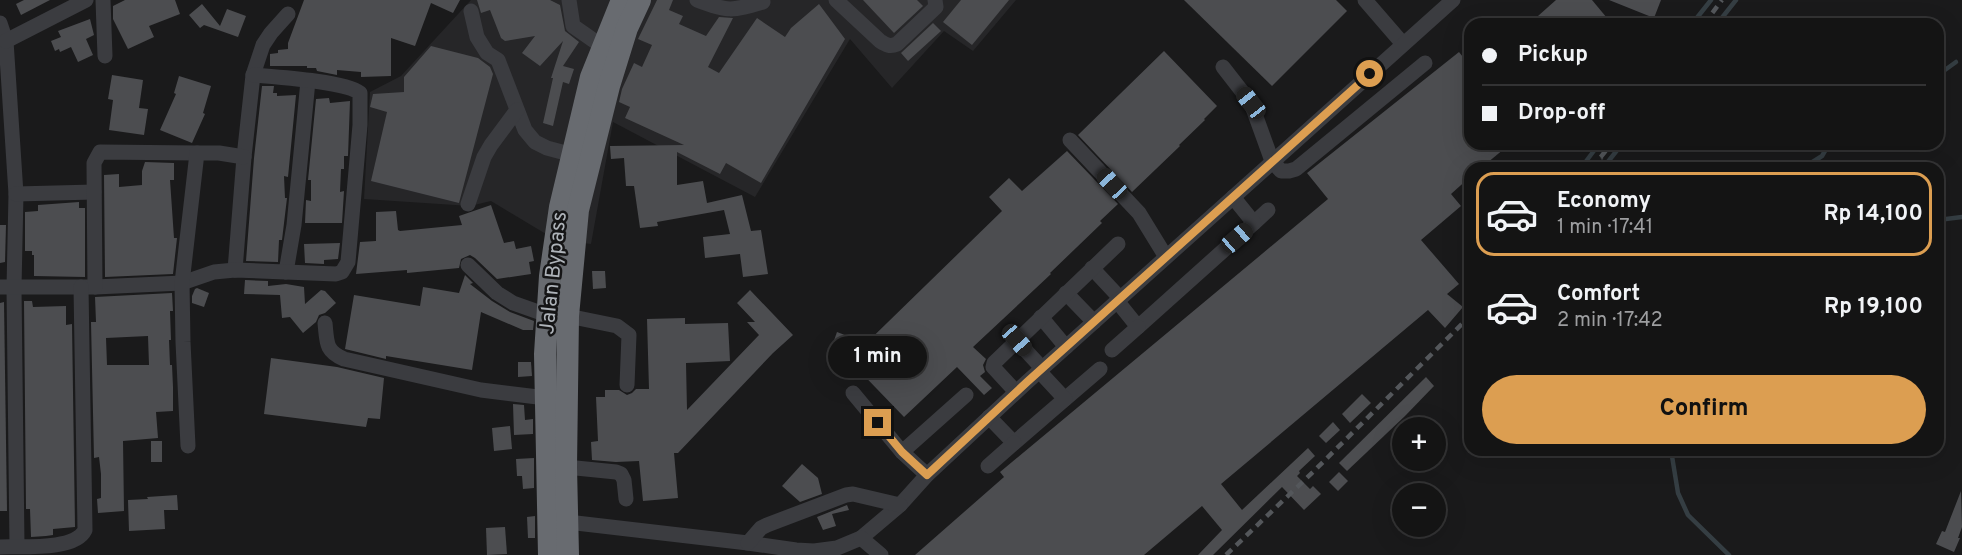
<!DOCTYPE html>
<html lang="en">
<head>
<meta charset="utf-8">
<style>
	:root { --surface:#141414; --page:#212122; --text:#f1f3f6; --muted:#9d9ea0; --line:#333334; --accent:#dc9e51 }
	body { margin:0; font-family:Overpass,sans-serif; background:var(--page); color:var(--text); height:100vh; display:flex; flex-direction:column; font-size:22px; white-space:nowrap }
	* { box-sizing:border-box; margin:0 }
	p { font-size:20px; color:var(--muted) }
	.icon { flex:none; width:33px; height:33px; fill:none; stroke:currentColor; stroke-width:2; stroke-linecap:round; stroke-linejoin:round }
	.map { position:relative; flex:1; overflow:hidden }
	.details { position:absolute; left:1464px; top:162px; width:480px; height:294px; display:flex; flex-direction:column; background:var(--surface); border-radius:18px; box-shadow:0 6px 24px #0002,0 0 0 2px var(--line) }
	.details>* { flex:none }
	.guide { position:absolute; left:1464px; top:18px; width:480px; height:132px; border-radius:18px; box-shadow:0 6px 24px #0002,0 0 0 2px var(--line); display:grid; align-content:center; height:132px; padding:0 18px; background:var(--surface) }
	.tools { position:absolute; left:1392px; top:417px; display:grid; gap:12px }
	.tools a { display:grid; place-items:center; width:54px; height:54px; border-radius:50%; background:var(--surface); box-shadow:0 6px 24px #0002,0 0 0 2px var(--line); font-size:30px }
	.end { position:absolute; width:27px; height:27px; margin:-14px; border:8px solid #dc9e51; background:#111; box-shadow:0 0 0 3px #111 }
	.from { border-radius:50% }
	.bubble { position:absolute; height:42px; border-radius:21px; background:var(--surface); box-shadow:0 6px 24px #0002,0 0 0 2px var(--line); font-size:20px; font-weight:700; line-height:42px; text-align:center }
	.car { position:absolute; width:18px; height:36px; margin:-18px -9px; border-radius:8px; box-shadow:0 0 4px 2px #0007; background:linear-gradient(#222 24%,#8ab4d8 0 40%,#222 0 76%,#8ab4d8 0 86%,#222 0) }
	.guide b { display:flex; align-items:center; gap:21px; height:57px; font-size:22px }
	.guide b+b { border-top:2px solid var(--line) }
	.guide i { width:15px; height:15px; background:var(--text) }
	ul { padding:10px 0 0; list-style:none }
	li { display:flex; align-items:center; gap:18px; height:84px; margin:0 12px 9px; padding:0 6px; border:3px solid transparent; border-radius:18px }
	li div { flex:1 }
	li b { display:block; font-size:22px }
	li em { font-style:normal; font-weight:700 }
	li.current { border-color:var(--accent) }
	li>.icon { width:54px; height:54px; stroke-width:1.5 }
	.cta { display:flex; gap:12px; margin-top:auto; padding:12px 18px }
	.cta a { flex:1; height:69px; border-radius:36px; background:var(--accent); color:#111; font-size:24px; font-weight:700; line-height:69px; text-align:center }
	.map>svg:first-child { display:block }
	.built { fill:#262628 }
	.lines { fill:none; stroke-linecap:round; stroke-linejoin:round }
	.stream { stroke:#353e43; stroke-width:4.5 }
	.building { fill:#4c4d50; fill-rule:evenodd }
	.path { stroke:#414347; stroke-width:2; stroke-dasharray:3 4.5; stroke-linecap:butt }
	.minor { stroke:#3b3c40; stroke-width:15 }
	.highway { stroke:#686b70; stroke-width:22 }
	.rail { stroke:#54575b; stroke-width:4.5; stroke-dasharray:8 6; stroke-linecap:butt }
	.route { stroke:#dc9e51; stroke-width:8 }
	.labels { text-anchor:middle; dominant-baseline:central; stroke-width:5; stroke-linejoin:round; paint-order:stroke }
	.street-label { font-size:21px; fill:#aeb3b9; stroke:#151516 }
</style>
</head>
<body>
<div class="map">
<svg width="1962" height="555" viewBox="0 0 1962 555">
	<rect width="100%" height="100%" fill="#1a1a1b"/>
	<polygon class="built" points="471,0 1016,0 973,51 944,31 892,88 850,39 755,197 613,122 591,244 556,240 491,201 470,206 364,199 370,92 401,76"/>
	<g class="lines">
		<g class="stream">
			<polyline points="1692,24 1711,0"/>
			<polyline points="1717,24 1736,0"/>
			<polyline points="1938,75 1956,62"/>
			<polyline points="1581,168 1599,144"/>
			<polyline points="1603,168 1622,144"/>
			<polyline points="1803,168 1822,156 1829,144"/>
			<polyline points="1938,220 1962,217"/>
			<polyline points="1671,450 1678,493 1688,515 1729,555"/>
		</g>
	</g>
	<g class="building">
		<polygon points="24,0 50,0 21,15 16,4"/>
		<polygon points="125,0 175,0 180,14 149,26 154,37 128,49 113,19 113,6"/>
		<polygon points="304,0 460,0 453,13 431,3 415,46 391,38 391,76 361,77 361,72 337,70 337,75 317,71 316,68 307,68 307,66 270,66 270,54 278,53 278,50 288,49 288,43"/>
		<polygon points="477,0 550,0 560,5 565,31 579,42 563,66 574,69 569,84 563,82 553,126 543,123 553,78 551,78 563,41 540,66 522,53 535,36 505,41 501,38 490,10 481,13"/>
		<polygon points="657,0 673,0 669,10 683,16 679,24 706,36 719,17 733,18 708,67 719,73 757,18 785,37 791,28 819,4 845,39 761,183 726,163 720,174 677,152 677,185 703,181 707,203 742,195 751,231 761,230 768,274 743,277 740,254 705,258 703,237 730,234 724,210 657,222 658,226 640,228 634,186 626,186 624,158 611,159 610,146 684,145 625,118 630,107 619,102 622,89 634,63 642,67 652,45 638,39"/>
		<polygon points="863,0 917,0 923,6 894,33"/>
		<polygon points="961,0 1009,0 972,45 943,22"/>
		<polygon points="1184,0 1336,0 1347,11 1272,86"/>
		<polygon points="1556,0 1592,0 1612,24 1529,24"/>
		<polygon points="1609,0 1661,0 1654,18"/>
		<polygon points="202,4 220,26 227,9 246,16 238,37 204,25 200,28 189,15"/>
		<polygon points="90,19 94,35 86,39 93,55 78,62 71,47 60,52 59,49 55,51 51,41 61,37 58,31"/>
		<polygon points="933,23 941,31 908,61 901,53"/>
		<polygon points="431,46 478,58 490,67 493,74 459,203 371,181 387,112 370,107 373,94 404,92 404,77"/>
		<polygon points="1164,51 1217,106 1204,119 1205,120 1179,145 1180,146 1132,192 1078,135"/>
		<polygon points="1459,52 1470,66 1470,144 1510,144 1481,168 1470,168 1470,177 1451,194 1461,206 1421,240 1459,284 1447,294 1463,307 1445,328 1428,310 1221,484 1242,510 1308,448 1315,456 1299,471 1300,473 1297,476 1310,489 1313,486 1321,494 1304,510 1282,487 1213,555 1198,555 1222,530 1202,506 1144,555 915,555 1004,477 1000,472 1328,199 1307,173"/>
		<polygon points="112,75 143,80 139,108 148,109 144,135 109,130 113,100 108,99"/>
		<polygon points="179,76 211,86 203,113 205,114 192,143 160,130 176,94 174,93"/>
		<polygon points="262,86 274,86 273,93 277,93 277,96 296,95 288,177 284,176 285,198 287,198 282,240 279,240 278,262 246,261 254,158"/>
		<polygon points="329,98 330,103 350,101 348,156 344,156 344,169 341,169 340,192 344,191 342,223 305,223 306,200 311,201 311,180 308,180 316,99"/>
		<polygon points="1067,151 1118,204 1100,221 1102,223 1050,273 1051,274 973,347 986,359 983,365 985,372 980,376 992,388 984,395 957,367 904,417 849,360 1002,211 989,197 1009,178 1022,191"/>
		<polygon points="145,162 174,163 174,180 170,180 174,238 177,238 173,274 105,277 104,175 119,174 119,187 142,185 142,171"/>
		<polygon points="79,202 79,208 85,208 85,277 34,276 34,255 32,255 32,251 25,251 25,212 38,211 38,205"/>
		<polygon points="491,205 504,243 514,241 516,249 531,246 534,261 529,262 531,274 497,279 475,258 470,255 461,259 459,268 407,273 407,270 356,274 360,242 376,241 376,212 396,211 398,230 400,231 462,225 459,216"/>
		<polygon points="0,225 6,225 5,262 0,263"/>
		<polygon points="340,243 338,259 324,260 324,264 305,263 304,244"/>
		<polygon points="592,271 605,271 606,288 593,289"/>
		<polygon points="465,275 473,283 470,284 492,301 510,312 534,321 533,330 523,330 481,312 472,370 386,356 386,359 345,349 354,295 420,306 423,287 459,293"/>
		<polygon points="245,280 268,281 268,286 286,284 304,287 305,304 321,290 325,291 336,303 325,313 319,315 316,322 303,333 290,317 282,318 280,295 244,294"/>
		<polygon points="197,288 209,293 204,307 192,303 192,296 195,289"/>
		<polygon points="750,290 793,335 773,353 678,453 674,453 678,498 643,501 639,461 616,462 592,460 591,442 598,441 596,397 605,397 605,390 619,390 627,395 632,393 636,389 649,389 647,319 685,318 685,324 728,323 730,361 686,363 687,410 759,335 747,322 755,322 737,303"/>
		<path d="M172,293L173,311H170L171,340H169L170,365H172L173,387V411L156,412L158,438L123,441L124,511L98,513L97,499L101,498V474L99,457L94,458L91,322H96L95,297ZM148,336L149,365H107L106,338Z"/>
		<polygon points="24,301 32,301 33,307 66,306 66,325 72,324 75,527 53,529 53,535 46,536 31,537 30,509 26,509"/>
		<polygon points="4,302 7,511 0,511 0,303"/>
		<polygon points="837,332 850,337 843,353 831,349"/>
		<polygon points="271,358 337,367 384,378 380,419 368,418 366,427 264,414"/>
		<polygon points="518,362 531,362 532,376 518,377"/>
		<polygon points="1426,377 1434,386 1405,416 1347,471 1339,463"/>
		<polygon points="1362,394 1371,403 1350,423 1342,414"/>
		<polygon points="513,404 524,405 525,420 533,419 533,434 514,435"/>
		<polygon points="1333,422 1340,430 1326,443 1319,436"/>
		<polygon points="510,426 512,449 494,451 492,428"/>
		<rect x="151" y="441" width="11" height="21"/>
		<polygon points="534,458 534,488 523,489 522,476 517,476 516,459"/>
		<polygon points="802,464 818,478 822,494 800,502 782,486"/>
		<polygon points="1339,472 1348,481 1338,491 1329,482"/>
		<polygon points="1961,491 1962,527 1958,538 1960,538 1954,552 1936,544 1942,531 1945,532"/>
		<polygon points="177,495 178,510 164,510 165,529 129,531 128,500 148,499 147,497"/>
		<polygon points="847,505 849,510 832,514 836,526 823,530 817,517"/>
		<polygon points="535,516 535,538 528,538 527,517"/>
		<polygon points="505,527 507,554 487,555 486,528"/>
	</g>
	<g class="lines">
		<polyline class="path" points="1601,157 1608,168"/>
		<g class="minor">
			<polyline points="103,0 105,56"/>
			<polyline points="569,0 573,26 603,47"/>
			<path d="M697,0C728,12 732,11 763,2"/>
			<path d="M836,0L880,41C886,45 890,47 897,44L936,7L935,0"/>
			<polyline points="1365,0 1403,44"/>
			<polyline points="471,11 477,37 487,53 498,60 525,130 535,142 547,148 573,155"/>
			<polyline points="0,23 6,41 16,194 14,288 17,546"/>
			<polyline points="6,41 86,0"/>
			<polyline points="1223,67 1251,103 1272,161 1281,171 1289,171 1296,169 1425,63"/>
			<polyline points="1070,140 1139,213 1166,257"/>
			<polyline points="16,194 94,192"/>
			<polyline points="468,204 484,157 491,145 517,110"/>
			<polyline points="1254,223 1268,210"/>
			<polyline points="468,265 497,293 513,303 547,315"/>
			<polyline points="1092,268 1120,298"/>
			<polyline points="235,270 244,157 253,75 263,45 271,33 288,14"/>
			<polyline points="286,272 294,225 308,81"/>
			<path d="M0,287H95L182,283L214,272L235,270L336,274L342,272L348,262L360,125V93C344,81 276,77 253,75"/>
			<polyline points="95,287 94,163 100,152 197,153"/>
			<polyline points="1066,293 1094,322"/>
			<polyline points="1117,301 1138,327 1254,223 1233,197"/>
			<polyline points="568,316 617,326 629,335 627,385"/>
			<polyline points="1041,317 1066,347"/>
			<path d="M325,323C327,342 325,351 344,359L481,390L546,398"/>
			<polyline points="1017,341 1042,368"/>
			<polyline points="1112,350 1138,327"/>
			<polyline points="1016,392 993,367 994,363 1118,244"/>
			<polyline points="853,393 902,452 927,475"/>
			<polyline points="1065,399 1100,369"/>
			<polyline points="989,417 1014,443 1065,399 1039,371"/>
			<polyline points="188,446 183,342 182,283 197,153 219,153 244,157"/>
			<polyline points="902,452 966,395"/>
			<polyline points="988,466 1014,443"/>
			<polyline points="566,467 616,472 621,474 624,480 626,499"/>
			<polyline points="559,521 748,543 796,550 814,551 837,548 861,538 900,505 927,475 1027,382 1453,0"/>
			<polyline points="861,538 881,555"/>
			<polyline points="748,543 761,528 767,525 846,495 853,494 900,505"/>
			<path d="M0,547C21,546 75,551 85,530L81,287"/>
		</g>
		<g class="highway">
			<polyline points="549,555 545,354 550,276 560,207 591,77 622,0"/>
			<polyline points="568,555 566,467 568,316 578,210 609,86 627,28 640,0"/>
		</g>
		<g class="rail">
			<polyline points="1704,24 1722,0"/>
			<polyline points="1592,168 1611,144"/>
			<polyline points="1226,555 1313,472 1470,316"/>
		</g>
	</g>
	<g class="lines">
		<polyline class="route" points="878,423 902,452 927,475 1027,382 1370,74"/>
	</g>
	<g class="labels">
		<g class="street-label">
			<text transform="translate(554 273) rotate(-84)">Jalan Bypass</text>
		</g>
	</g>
</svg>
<div class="tools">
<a>+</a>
<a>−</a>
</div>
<i class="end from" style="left:1370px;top:74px"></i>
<i class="end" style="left:878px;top:423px"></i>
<div class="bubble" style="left:828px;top:336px;width:99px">1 min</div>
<i class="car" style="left:1251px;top:103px;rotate:322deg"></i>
<i class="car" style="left:1112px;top:184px;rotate:317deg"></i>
<i class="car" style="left:1237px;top:238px;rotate:49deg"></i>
<i class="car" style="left:1017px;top:340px;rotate:139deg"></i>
<div class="guide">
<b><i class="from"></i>Pickup</b>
<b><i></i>Drop-off</b>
</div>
<section class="details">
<ul>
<li class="current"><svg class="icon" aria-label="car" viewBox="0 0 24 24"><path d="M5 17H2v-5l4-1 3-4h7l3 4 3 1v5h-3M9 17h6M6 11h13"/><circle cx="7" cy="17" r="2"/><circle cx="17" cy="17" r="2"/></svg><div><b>Economy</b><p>1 min · 17:41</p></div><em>Rp 14,100</em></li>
<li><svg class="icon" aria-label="car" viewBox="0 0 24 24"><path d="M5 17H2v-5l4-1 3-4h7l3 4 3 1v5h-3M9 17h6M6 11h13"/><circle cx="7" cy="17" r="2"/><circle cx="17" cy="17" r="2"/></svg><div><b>Comfort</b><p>2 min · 17:42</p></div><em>Rp 19,100</em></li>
</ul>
<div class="cta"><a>Confirm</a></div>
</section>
</div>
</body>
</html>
